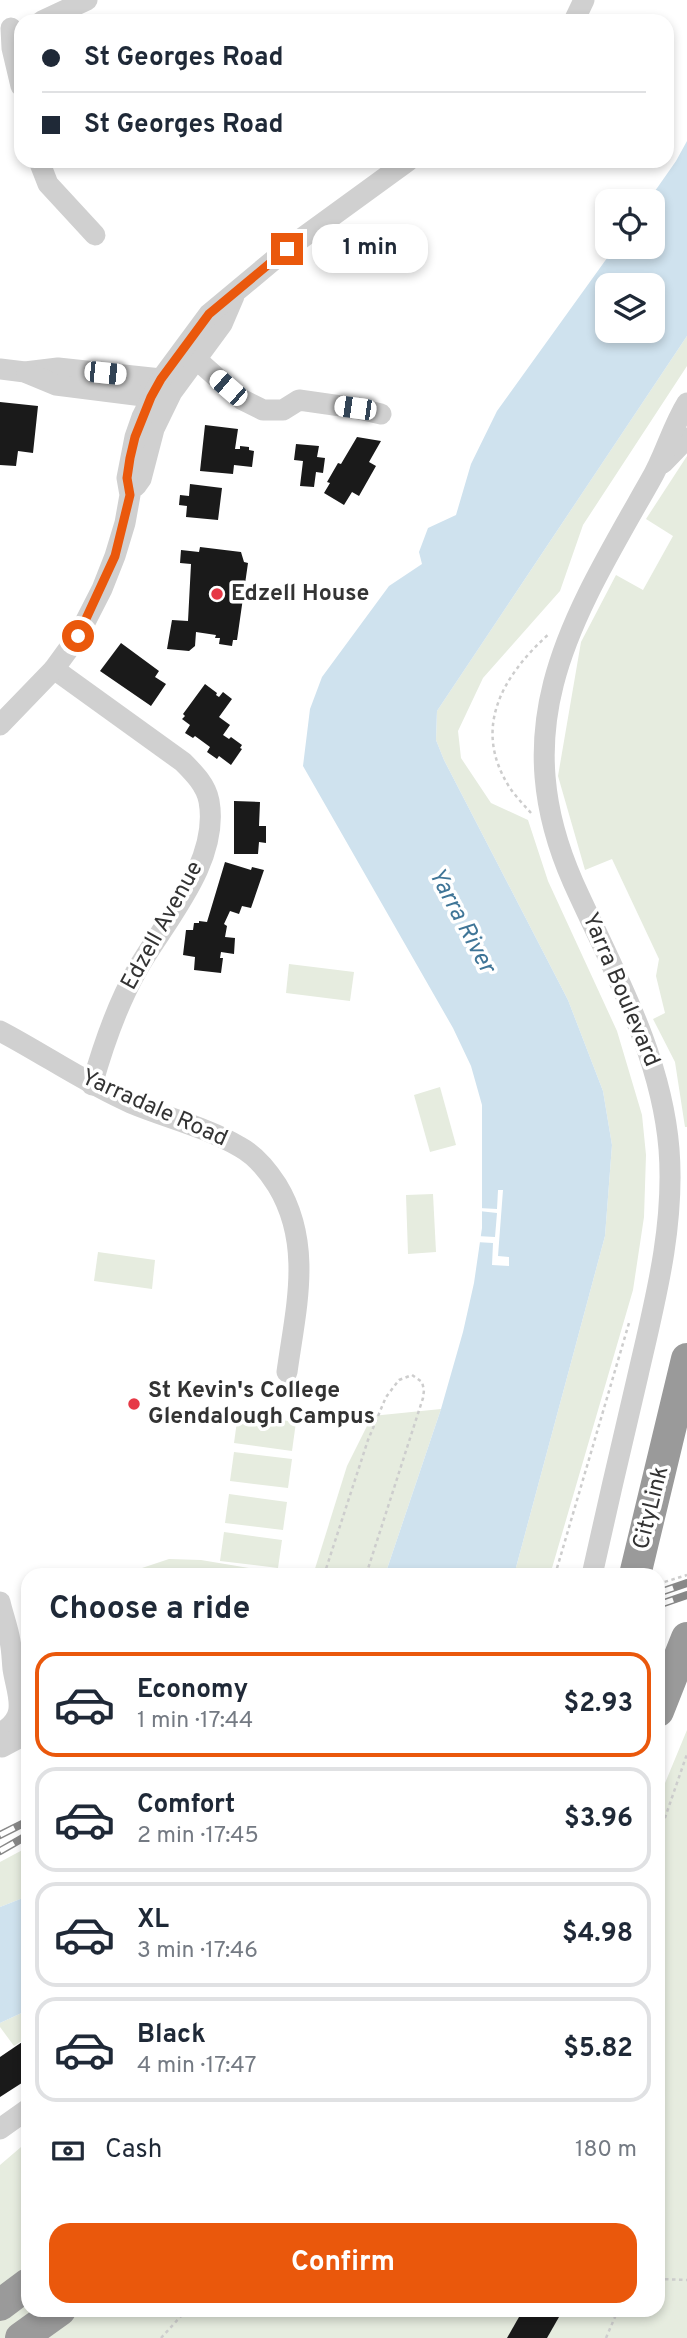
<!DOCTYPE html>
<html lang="en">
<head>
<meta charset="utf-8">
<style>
	:root { --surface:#fff; --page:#f6f6f7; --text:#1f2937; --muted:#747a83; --line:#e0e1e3; --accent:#ea580c }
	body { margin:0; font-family:Overpass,sans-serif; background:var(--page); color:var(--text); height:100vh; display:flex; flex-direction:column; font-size:26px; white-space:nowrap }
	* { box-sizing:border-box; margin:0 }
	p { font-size:23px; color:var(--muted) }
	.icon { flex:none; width:38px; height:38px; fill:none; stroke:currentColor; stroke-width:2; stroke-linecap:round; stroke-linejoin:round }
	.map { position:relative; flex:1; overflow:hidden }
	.details { position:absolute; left:21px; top:1568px; width:644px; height:749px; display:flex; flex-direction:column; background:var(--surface); border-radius:21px; box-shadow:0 4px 10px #0003 }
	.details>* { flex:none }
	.guide { position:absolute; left:14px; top:14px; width:660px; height:154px; border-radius:21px; box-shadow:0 4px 10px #0003; display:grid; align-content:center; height:154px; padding:0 28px; background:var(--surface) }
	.controls { position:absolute; left:595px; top:189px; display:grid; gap:14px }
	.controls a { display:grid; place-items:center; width:70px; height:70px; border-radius:14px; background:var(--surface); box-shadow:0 4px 10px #0003; font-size:35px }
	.end { position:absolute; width:32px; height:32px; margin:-16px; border:9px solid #ea580c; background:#fff; box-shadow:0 0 0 4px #fff }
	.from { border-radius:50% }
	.bubble { position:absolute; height:49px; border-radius:21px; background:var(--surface); box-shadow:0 4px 10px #0003; font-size:23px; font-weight:700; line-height:49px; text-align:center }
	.car { position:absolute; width:21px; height:42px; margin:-21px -10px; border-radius:9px; box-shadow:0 0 5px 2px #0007; background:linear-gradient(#fff 24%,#345 0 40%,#fff 0 76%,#345 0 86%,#fff 0) }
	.guide b { display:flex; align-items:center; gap:24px; height:66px; font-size:26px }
	.guide b+b { border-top:2px solid var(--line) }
	.guide i { width:18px; height:18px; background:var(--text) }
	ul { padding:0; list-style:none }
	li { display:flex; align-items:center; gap:21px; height:105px; margin:0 14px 10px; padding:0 14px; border:4px solid var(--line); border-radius:21px }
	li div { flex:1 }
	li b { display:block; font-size:26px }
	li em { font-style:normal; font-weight:700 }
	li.selected { border-color:var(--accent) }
	li>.icon { width:63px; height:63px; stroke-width:1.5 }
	h2 { padding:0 28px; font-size:32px; line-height:84px }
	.pay { display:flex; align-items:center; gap:18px; height:77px; padding:0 28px; font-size:26px }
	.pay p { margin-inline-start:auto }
	.button { display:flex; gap:14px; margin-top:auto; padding:14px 28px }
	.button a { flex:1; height:80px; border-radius:21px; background:var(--accent); color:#fff; font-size:28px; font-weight:700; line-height:80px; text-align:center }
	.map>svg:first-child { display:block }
	.green { fill:#e6ecdf }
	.water { fill:#cfe2ee; fill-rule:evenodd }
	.pier { fill:#fff }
	.building { fill:#1a1a1a }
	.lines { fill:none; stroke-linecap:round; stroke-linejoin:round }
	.path { stroke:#cdcdcd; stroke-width:2.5; stroke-dasharray:3.5 3.5; stroke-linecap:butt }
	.minor { stroke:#d0d0d0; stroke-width:21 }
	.highway { stroke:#9a9a9a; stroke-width:32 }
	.rail-casing { stroke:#888; stroke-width:8 }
	.rail { stroke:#fff; stroke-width:5; stroke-dasharray:16; stroke-linecap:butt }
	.route { stroke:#ea580c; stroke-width:9 }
	.poi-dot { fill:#e63946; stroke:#fff; stroke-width:2.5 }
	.labels { text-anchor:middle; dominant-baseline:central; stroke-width:7; stroke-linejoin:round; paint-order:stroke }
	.poi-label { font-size:23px; font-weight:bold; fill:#333; stroke:#fff; text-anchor:start }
	.street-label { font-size:23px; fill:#333; stroke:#fff }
	.water-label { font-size:24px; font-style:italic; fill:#3f7597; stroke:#fff }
</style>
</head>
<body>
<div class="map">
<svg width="687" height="2338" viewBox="0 0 687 2338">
	<rect width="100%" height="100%" fill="#fff"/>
	<g class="green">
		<polygon points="687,336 687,366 583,525 560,591 483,678 458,731 461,758 491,803 528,820 548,881 617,1031 642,1115 646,1155 644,1217 633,1290 550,1575 514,1575 605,1236 612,1145 603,1091 568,1000 444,760 436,740 437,711"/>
		<polygon points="687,456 687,1127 685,1127 675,1062 653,1019 665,1013 656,976 659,959 612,859 585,870 558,776 581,642 616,575 643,590 673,536 646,519"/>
		<polygon points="289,964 354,972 350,1001 286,993"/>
		<polygon points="440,1087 456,1145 430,1152 414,1095"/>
		<polygon points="433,1194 436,1252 408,1254 406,1195"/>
		<polygon points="98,1252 155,1260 152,1289 94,1281"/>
		<polygon points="441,1409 385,1575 313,1575 347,1466 372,1416"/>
		<polygon points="238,1414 296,1422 292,1451 234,1443"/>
		<polygon points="234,1452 292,1459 288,1488 230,1481"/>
		<polygon points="229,1494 287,1502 283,1530 225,1523"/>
		<polygon points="224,1532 282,1540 278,1568 220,1561"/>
		<polygon points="169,1559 201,1560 249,1568 249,1575 128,1575 136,1570"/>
		<polygon points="687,1730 687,2338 0,2338 0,2165 28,2141 28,2310 658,2310 658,1800"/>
		<polygon points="28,1847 28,1896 0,1907 0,1862"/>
		<polygon points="28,2010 28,2037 14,2046 0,2027 0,2023"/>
	</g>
	<g class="water">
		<path d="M687,141V336L437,711L436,740L444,760L568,1000L603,1091L612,1145L605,1236L514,1575H385L441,1409L463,1332L474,1283L482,1228V1105L471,1066L453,1028L303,766L310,709L322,677L389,586L422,564L419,552L428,528L456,515L471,464L497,411L615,247H653V201H648L676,161ZM607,285H653V331H607Z"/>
		<polygon points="28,1896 28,2010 0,2023 0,1907"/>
	</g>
	<polygon class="pier" points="498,1190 503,1190 498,1256 509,1257 509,1266 492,1265 493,1243 476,1242 477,1236 495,1237 497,1213 479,1211 479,1208 497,1209"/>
	<g class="building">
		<polygon points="0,402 38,406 33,453 18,451 16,466 0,465"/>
		<polygon points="205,425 238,429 235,449 240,449 240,446 249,447 249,450 254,451 252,467 234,465 233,474 200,471"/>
		<polygon points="357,437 381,441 369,462 376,466 359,496 352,492 344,505 324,493 330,483 327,482 338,463 341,464"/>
		<polygon points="296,444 319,446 317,457 325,458 323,473 316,472 314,487 300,486 303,461 294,460"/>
		<polygon points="190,484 222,488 218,520 186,517 187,506 179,505 180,495 189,496"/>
		<polygon points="200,547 241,552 244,562 248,563 237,640 233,640 232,646 219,644 220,638 215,638 216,635 196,632 195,646 189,651 167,649 172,620 188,621 191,564 180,563 181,550 199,552"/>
		<polygon points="121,643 159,671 155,677 166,684 151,706 100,671"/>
		<polygon points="205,684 217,693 216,695 219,697 223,692 232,699 219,717 230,725 223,735 229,739 231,737 242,745 240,748 242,749 231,765 219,756 217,759 207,752 210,747 195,736 193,738 185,733 190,725 182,719 185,716 183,714"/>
		<polygon points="234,801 260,802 259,826 266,826 266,843 259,842 258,854 234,854"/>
		<polygon points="225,862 251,870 252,867 264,870 251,908 242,906 239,914 230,911 224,924 227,926 225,937 235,938 234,954 221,952 220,958 223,958 221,973 194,970 195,957 183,955 186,930 193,930 194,923 199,923 199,921 207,922"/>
		<polygon points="28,2038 28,2079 0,2097 0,2057"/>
		<polygon points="523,2310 563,2310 547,2338 507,2338"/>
	</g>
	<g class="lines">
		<g class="path">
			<path d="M531,813C524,805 516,797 510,788C471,728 503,675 550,633"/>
			<polyline points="324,1575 368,1440 386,1397 399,1380 412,1375 422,1382 424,1390 423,1398 366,1575"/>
			<polyline points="555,1575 629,1323"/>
			<polyline points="658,1584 687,1575"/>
			<polyline points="658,1838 687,1754"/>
			<polyline points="658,2279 687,2280"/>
			<polyline points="161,2338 182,2315 192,2310"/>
			<polyline points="606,2338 618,2310"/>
		</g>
		<g class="minor">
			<polyline points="42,21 87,0"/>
			<polyline points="574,21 584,0"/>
			<polyline points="11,28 12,48 21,86"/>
			<polyline points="39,161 48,184 95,235"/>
			<polyline points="187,351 241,399 263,410 283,410 299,400 355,408 381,414"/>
			<polyline points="0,369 25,372 58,368 161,379"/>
			<polyline points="27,373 56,385 151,397 163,394"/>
			<polyline points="663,463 687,438"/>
			<polyline points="136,486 141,479 154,429 172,392 222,324 234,296"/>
			<path d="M54,669L183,762C194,773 206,785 209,801C220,862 164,922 137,970C117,1005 103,1046 92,1085"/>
			<polyline points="0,725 54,669 78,636 102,589 115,556 125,523 130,495 127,478 135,437 142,417 161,379 209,314 287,249 408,161"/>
			<path d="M0,1031C44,1054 85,1083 131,1103C167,1118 206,1127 240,1147C255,1155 268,1171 277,1185C313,1244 296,1307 287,1372"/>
			<path d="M592,1575C607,1508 622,1442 638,1375C655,1301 675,1226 669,1149C661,1052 612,969 573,882C503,723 573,617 650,481C665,456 671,429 687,403"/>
			<path d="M0,1602C3,1615 8,1628 10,1641C12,1650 12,1659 13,1669C17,1695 30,1717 0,1733"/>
			<polyline points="2,1747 17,1739 28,1727"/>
			<polyline points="0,2129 28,2109"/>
		</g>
		<g class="highway">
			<polyline points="635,1575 687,1359"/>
			<polyline points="658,1711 687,1638"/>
			<polyline points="0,2305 28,2284"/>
			<polyline points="21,2338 60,2310"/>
		</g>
		<g class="rail-casing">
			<g id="rail">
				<polyline points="658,1593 687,1583"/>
				<polyline points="658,1605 687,1595"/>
				<polyline points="0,1835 28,1821"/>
				<polyline points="0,1851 28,1835"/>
			</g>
		</g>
		<use href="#rail" class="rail"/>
	</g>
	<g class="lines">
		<polyline class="route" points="78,636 115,556 130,495 127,478 130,458 135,437 151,397 161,379 209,314 287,249"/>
	</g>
	<g class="poi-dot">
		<circle cx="217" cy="594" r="7"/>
		<circle cx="134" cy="1404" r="7"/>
	</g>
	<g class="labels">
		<g class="poi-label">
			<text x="231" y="594">Edzell House</text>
			<text x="148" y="1391">St Kevin's College<tspan x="148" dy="26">Glendalough Campus</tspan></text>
		</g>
		<g class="street-label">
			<text transform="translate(163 926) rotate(-61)">Edzell Avenue</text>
			<text transform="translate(620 990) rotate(67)">Yarra Boulevard</text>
			<text transform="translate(154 1109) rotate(24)">Yarradale Road</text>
			<text transform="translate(652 1508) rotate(-76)">CityLink</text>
		</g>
		<g class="water-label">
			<text transform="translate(461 921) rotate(62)">Yarra River</text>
		</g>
	</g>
</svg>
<div class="controls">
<a><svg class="icon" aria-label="locate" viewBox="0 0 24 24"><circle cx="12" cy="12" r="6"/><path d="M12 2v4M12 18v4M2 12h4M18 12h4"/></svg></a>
<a><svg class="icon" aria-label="layers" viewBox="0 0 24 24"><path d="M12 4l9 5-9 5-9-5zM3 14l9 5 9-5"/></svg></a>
</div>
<i class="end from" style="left:78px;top:636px"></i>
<i class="end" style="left:287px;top:249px"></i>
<div class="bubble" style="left:312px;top:224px;width:116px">1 min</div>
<i class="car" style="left:105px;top:373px;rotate:96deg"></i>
<i class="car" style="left:228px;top:388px;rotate:311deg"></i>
<i class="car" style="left:355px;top:408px;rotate:278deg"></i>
<div class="guide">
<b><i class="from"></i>St Georges Road</b>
<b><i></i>St Georges Road</b>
</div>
<section class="details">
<h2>Choose a ride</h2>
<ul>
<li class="selected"><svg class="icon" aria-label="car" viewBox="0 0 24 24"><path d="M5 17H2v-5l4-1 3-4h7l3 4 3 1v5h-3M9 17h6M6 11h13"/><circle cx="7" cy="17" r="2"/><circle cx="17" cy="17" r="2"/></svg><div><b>Economy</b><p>1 min · 17:44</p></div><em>$2.93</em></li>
<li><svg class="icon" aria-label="car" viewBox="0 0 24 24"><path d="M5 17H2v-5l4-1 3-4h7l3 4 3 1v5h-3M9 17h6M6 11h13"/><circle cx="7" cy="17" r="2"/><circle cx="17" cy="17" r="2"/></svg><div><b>Comfort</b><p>2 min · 17:45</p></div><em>$3.96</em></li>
<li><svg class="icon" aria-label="car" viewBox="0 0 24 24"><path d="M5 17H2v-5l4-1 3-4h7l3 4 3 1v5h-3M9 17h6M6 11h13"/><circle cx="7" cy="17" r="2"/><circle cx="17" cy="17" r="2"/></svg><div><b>XL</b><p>3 min · 17:46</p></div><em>$4.98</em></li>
<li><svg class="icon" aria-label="car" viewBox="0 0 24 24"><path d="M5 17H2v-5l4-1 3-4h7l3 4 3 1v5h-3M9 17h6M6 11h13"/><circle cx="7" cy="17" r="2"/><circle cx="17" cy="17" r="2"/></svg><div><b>Black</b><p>4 min · 17:47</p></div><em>$5.82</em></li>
</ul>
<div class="pay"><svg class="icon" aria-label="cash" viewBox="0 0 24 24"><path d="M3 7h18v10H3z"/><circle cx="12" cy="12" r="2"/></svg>Cash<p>180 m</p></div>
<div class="button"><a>Confirm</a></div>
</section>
</div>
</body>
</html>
